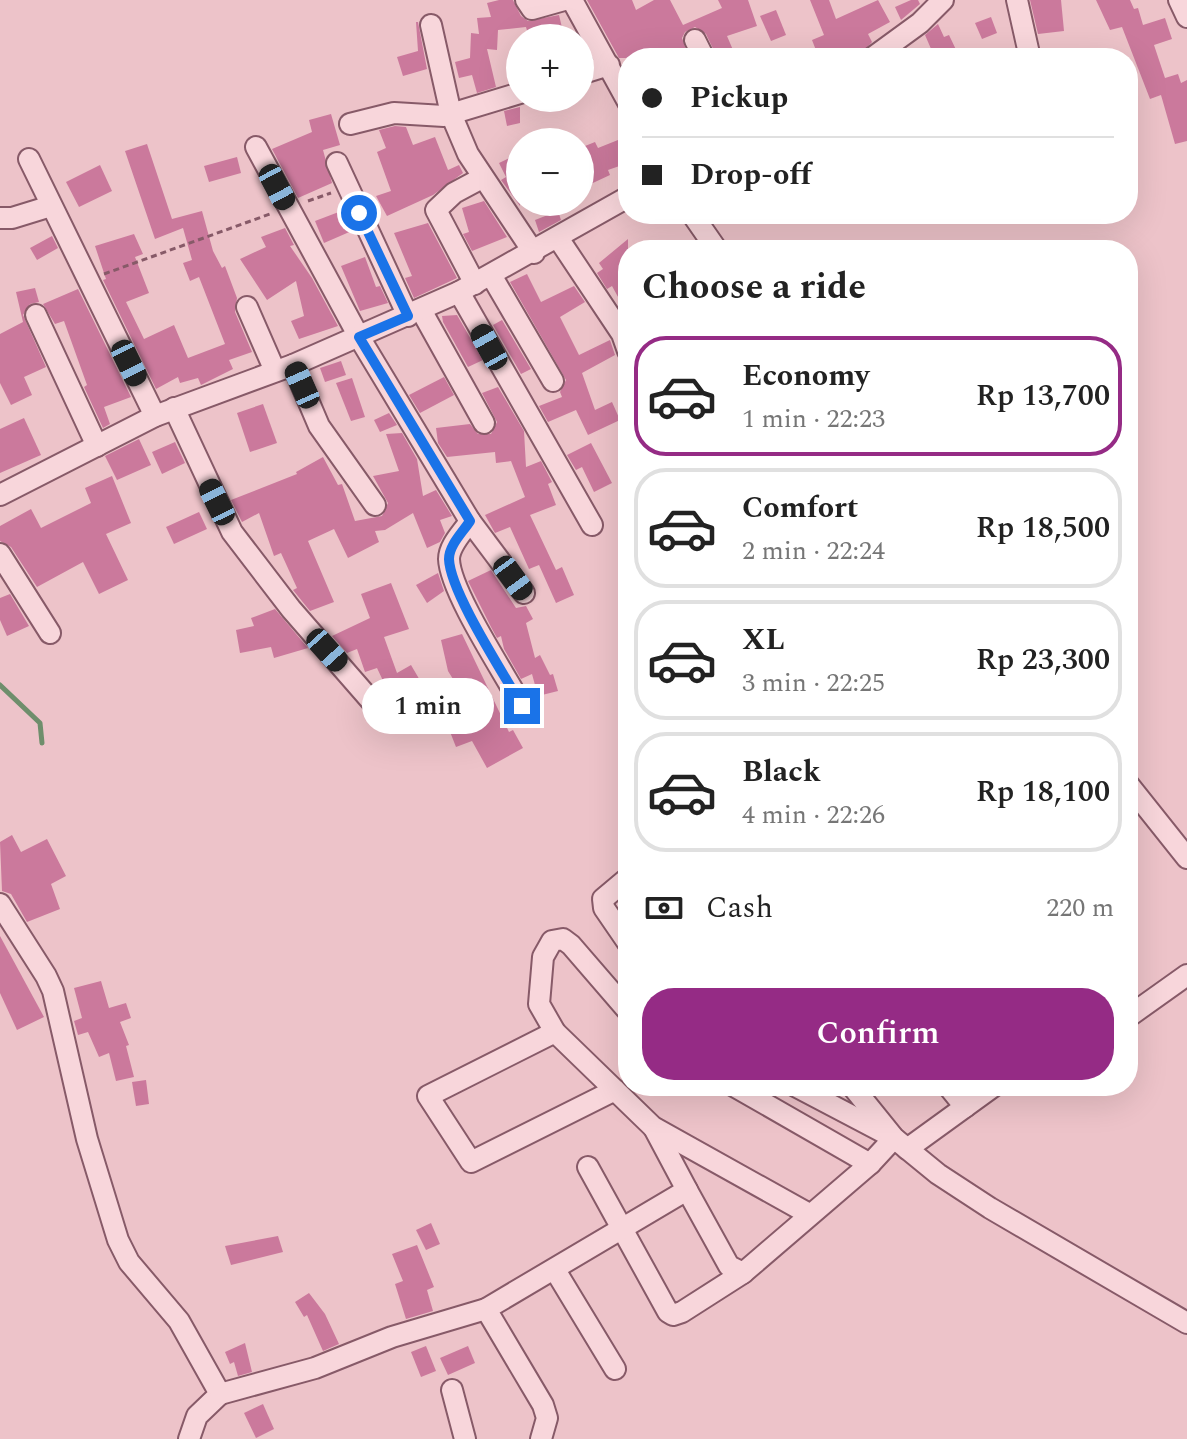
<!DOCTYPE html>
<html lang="en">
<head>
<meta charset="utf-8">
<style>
	:root { --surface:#fff; --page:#f6f6f6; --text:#222; --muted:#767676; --line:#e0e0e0; --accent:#952b85 }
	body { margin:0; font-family:Spectral,serif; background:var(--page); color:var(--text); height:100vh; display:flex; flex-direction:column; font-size:30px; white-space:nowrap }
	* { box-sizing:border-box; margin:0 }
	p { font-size:26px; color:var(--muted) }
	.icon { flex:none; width:44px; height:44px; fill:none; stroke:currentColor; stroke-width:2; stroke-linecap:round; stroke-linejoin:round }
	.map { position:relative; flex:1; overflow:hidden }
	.drawer { position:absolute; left:618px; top:240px; width:520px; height:856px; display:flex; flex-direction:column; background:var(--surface); border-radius:32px; box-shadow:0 8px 32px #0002 }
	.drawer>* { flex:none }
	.top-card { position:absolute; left:618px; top:48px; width:520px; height:176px; border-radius:32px; box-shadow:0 8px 32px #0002; display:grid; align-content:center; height:176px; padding:0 24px; background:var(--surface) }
	.tools { position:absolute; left:506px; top:24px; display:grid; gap:16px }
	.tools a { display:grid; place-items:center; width:88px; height:88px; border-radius:50%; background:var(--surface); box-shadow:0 8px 32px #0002; font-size:40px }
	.end { position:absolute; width:36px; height:36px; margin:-18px; border:10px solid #1a73e8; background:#fff; box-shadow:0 0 0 4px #fff }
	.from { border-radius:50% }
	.bubble { position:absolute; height:56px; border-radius:28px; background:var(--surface); box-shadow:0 8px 32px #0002; font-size:26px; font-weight:600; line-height:56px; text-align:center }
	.car { position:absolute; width:24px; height:48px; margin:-24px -12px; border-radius:10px; box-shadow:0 0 6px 2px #0007; background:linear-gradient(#222 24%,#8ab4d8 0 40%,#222 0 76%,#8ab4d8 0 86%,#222 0) }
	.top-card b { display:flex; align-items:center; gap:28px; height:76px; font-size:30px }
	.top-card b+b { border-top:2px solid var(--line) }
	.top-card i { width:20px; height:20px; background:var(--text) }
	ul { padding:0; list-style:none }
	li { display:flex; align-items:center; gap:24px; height:120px; margin:0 16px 12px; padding:0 8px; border:4px solid var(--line); border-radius:32px }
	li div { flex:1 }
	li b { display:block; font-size:30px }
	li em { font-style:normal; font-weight:600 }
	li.current { border-color:var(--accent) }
	li>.icon { width:72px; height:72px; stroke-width:1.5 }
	h2 { padding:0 24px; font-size:36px; line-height:96px }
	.pay { display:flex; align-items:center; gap:20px; height:88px; padding:0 24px; font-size:30px }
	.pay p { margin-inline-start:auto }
	.primary-button { display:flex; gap:16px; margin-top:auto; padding:16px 24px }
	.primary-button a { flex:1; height:92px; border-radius:32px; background:var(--accent); color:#fff; font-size:32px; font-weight:600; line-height:92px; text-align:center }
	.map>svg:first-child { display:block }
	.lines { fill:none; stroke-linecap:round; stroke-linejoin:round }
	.stream { stroke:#6f8e6c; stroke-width:5 }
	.building { fill:#cb799c }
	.street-casing { stroke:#875a68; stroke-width:24 }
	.path { stroke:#875a68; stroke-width:3; stroke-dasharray:6 4; stroke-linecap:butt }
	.street { stroke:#f8d6db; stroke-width:20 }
	.route { stroke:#1a73e8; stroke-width:10 }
</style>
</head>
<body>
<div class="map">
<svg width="1187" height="1439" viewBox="0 0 1187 1439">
	<rect width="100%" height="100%" fill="#edc3c9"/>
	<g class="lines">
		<polyline class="stream" points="0,685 40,723 42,743"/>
	</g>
	<g class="building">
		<polygon points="499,0 513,0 521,16 528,21 559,15 564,36 529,38 526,27 498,30 497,50 487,49 496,87 477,93 472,75 459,78 455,62 470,58 471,33 479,34 477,18 491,17 487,3"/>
		<polygon points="587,0 632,0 636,10 654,0 670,0 683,25 722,8 718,0 748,0 757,26 727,36 733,50 717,57 706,34 695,27 685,32 682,38 689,58 619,58"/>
		<polygon points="810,0 829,0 836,19 878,0 890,22 868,34 872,42 858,58 819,58 812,40 824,35"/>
		<polygon points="911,0 918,0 920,4 901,20 895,7"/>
		<polygon points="1030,0 1061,0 1064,31 1038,34"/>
		<polygon points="1096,0 1130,0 1134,9 1138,8 1143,25 1165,18 1172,39 1154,45 1165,78 1178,74 1181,83 1187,80 1187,141 1175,144 1161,95 1150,99 1122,27 1110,30"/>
		<polygon points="776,10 786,35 771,41 760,16"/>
		<polygon points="991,17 997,33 982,39 975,23"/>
		<polygon points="416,22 418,22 427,69 403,76 397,57 418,51"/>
		<polygon points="938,24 944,37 949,35 960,58 935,58 925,35"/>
		<polygon points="520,107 520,123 507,126 504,111"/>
		<polygon points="331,114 340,145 323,150 332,183 298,198 272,149 312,132 309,120"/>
		<polygon points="395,126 406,127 413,145 435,137 448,170 459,165 463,173 433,195 387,216 376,196 391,191 377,152 386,148 379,130"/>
		<polygon points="628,136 628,163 608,170 610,175 580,189 580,170 587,167 580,148 595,142 598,148"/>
		<polygon points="147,144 172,219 202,211 213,251 222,268 225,266 237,298 235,312 252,352 229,360 233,369 201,385 198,378 180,383 178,377 156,389 103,280 106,279 95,246 134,234 143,254 135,257 149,293 126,302 144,339 174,325 188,358 225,344 199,277 190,281 183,263 192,260 183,228 155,239 125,151"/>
		<polygon points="520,153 520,206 501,180 506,177 499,163"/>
		<polygon points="237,157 241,173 209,182 204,166"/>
		<polygon points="100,165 112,191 79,207 66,182"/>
		<polygon points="484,201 507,237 472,251 463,234 469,232 462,208"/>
		<polygon points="344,210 354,230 324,243 315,221"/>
		<polygon points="558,211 561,220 539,232 535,220"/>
		<polygon points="428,223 457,278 414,298 405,278 412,276 394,233"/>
		<polygon points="285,228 294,245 290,246 312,278 338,326 299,339 291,321 304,316 296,281 267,300 240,259 266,247 261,237"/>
		<polygon points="52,236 58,248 37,260 30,248"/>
		<polygon points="628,239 628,315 612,286 607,289 597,273 603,269 599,263"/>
		<polygon points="365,257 376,287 380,286 388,303 360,311 341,266"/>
		<polygon points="527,274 541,302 574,286 585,302 560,317 579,355 610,340 615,355 582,373 595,410 612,402 620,420 588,435 576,410 548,422 539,406 562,397 560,392 566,380 510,282"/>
		<polygon points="35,288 39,302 30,304 23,315 46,367 24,377 32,395 11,405 0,383 0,334 23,322 16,292"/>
		<polygon points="78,289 131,397 104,407 110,424 103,428 84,387 87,385 64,321 55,324 43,304"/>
		<polygon points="457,315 483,360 468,367 443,322 442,316"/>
		<polygon points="502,320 531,369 521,374 493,325"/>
		<polygon points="341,361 346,375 325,382 320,368"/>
		<polygon points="444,377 454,395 420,413 409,395"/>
		<polygon points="352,378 365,417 351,421 336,383"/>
		<polygon points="498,387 524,431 526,467 541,461 552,482 548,484 556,505 530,515 556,570 562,567 574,595 556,603 539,565 529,569 510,527 495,533 485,515 525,497 511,461 496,463 495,452 447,457 438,443 436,428 470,424 478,434 491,434 497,422 482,393"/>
		<polygon points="263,404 277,443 250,452 237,413"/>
		<polygon points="389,413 397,425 380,432 374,420"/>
		<polygon points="24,418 41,455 0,473 0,429"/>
		<polygon points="402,433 417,459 423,496 436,490 452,516 440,520 445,533 440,542 427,548 413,513 385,530 375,531 379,542 348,558 334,529 308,541 334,602 310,611 293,590 297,588 281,553 274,556 259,513 242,522 231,500 297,474 296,472 323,457 338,485 342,484 355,521 382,516 388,503 373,476 399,471 386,434"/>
		<polygon points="139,439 151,465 117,480 105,456"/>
		<polygon points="175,442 185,463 162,474 152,452"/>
		<polygon points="591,443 612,483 594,492 582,467 576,470 567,455"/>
		<polygon points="112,476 131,523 106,534 128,580 99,594 83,562 37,587 11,547 0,541 0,526 31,509 41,528 91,503 85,488"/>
		<polygon points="199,512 207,529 174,544 166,527"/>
		<polygon points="491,570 516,608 526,606 533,619 526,623 535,658 540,655 550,675 553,674 558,691 538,696 532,674 521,679 504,649 501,636 497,638 491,627 468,581"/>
		<polygon points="438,573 444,591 427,603 416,585"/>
		<polygon points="391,583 409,629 384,637 397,673 411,665 435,706 402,721 377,668 365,672 357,649 347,653 332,636 370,618 361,594"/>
		<polygon points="10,594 29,626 7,636 0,620 0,598"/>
		<polygon points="275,609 308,648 274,658 271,647 240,653 236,630 254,626 251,618"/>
		<polygon points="462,634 509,732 513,730 523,748 487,768 472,741 456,747 443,714 469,705 448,671 441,640"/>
		<polygon points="12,835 21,852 47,839 66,876 51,884 60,909 27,922 11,894 2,891 0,842"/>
		<polygon points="0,936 44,1017 17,1030 0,993"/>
		<polygon points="101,981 109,1008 126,1003 131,1018 120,1022 129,1045 126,1046 134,1077 116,1081 109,1053 99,1057 88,1032 78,1035 74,1021 82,1018 74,988"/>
		<polygon points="146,1080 149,1104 136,1106 132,1082"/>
		<polygon points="431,1223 440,1244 426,1250 416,1230"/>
		<polygon points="278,1236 283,1252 231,1265 225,1246"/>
		<polygon points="417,1245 434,1287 427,1290 433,1311 406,1319 395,1284 403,1281 392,1254"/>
		<polygon points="309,1293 325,1314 339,1344 323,1351 307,1315 304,1317 295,1302"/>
		<polygon points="245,1343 252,1372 238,1376 234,1362 230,1364 225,1352"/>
		<polygon points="426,1346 436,1371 421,1377 411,1352"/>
		<polygon points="468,1346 475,1363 448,1375 440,1358"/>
		<polygon points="263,1404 274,1429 256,1438 244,1413"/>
	</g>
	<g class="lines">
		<g class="street-casing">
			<g id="street">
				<polyline points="526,0 532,9 564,0"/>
				<polyline points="572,0 628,102"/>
				<polyline points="1017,0 1030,58"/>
				<polyline points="1179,0 1187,17"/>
				<polyline points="431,25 451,114 468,154 534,253"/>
				<polyline points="695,40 704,58"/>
				<polyline points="872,58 920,23 943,0"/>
				<polyline points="580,74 609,65"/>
				<polyline points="350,124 394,113 444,116 520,93"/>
				<path d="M256,147L359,337L470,521C463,532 449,545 449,559C450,592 505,674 522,706"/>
				<polyline points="29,159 155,416"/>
				<polyline points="337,163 408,316"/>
				<polyline points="692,214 717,250"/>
				<polyline points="0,218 12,218 51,206"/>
				<polyline points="558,238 622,334 628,351"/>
				<polyline points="491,275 553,381"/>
				<polyline points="475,284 436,210 454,193 482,178"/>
				<polyline points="459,292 592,525"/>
				<polyline points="247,307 275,371"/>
				<polyline points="421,310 484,423"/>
				<polyline points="36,315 97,446"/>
				<polyline points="293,365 319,426 375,505"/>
				<polyline points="174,408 232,532 291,609 380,711"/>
				<polyline points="0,495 155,416 293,365 459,292 628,197"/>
				<polyline points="470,521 524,593"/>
				<polyline points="0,554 50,633"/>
				<polyline points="1128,784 1187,858"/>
				<polyline points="628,878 603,899 604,908 628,943"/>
				<polyline points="0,904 46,976 53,991 87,1139 118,1240 129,1262 179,1321 220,1394 197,1416 189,1439"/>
				<polyline points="628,1011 571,945 563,939 552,941 543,957 539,1004 555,1032 653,1127 809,1214"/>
				<polyline points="1128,1017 1187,975"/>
				<polyline points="555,1032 428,1096 471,1162 615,1090"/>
				<polyline points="795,1086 894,1138 870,1164"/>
				<polyline points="852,1086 894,1138 938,1174 990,1208 1187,1323"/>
				<polyline points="948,1086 965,1107"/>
				<polyline points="907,1149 994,1086"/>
				<polyline points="588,1167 668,1312 673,1315 682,1312 743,1273"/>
				<polyline points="687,1190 729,1266 743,1273 870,1164 734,1086"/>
				<polyline points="555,1270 615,1369"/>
				<polyline points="452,1390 465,1439"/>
				<polyline points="220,1394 315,1368 392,1337 486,1309"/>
				<polyline points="541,1439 547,1418 543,1405 486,1309 687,1190 654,1128"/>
			</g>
		</g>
		<g class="path">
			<polyline points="308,201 331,193"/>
			<polyline points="104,274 270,214"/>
		</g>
		<use href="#street" class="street"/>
	</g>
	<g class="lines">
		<path class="route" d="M359,213L408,316L359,337L470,521C463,532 449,545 449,559C450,592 504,674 522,706"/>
	</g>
</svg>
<div class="tools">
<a>+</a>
<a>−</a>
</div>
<i class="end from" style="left:359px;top:213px"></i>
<i class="end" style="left:522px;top:706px"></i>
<div class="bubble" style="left:362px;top:678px;width:132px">1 min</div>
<i class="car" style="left:277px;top:187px;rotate:152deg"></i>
<i class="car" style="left:489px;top:347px;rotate:331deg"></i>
<i class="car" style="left:129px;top:363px;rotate:154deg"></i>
<i class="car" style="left:302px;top:385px;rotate:336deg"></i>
<i class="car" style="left:217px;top:502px;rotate:334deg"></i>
<i class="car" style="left:513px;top:578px;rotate:144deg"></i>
<i class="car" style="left:327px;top:650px;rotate:138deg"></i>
<div class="top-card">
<b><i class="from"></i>Pickup</b>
<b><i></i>Drop-off</b>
</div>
<section class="drawer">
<h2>Choose a ride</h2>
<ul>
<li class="current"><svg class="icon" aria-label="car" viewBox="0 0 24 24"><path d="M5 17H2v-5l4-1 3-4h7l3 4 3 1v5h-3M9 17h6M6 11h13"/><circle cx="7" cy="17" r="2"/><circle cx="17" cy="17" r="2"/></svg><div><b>Economy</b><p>1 min · 22:23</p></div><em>Rp 13,700</em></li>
<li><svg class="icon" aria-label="car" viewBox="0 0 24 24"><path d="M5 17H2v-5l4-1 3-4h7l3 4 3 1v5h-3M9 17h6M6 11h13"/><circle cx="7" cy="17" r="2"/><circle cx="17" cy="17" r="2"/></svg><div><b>Comfort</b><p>2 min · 22:24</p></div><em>Rp 18,500</em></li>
<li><svg class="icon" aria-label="car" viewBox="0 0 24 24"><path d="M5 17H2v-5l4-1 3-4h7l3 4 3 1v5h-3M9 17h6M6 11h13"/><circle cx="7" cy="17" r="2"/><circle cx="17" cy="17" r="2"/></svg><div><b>XL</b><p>3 min · 22:25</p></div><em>Rp 23,300</em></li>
<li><svg class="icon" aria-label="car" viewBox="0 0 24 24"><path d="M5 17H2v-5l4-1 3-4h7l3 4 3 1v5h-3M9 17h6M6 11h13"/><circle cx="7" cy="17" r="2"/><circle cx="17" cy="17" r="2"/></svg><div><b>Black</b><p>4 min · 22:26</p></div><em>Rp 18,100</em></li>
</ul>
<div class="pay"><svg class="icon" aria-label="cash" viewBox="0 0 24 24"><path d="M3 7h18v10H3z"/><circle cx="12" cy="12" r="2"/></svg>Cash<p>220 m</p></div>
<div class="primary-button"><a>Confirm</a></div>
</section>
</div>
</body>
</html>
